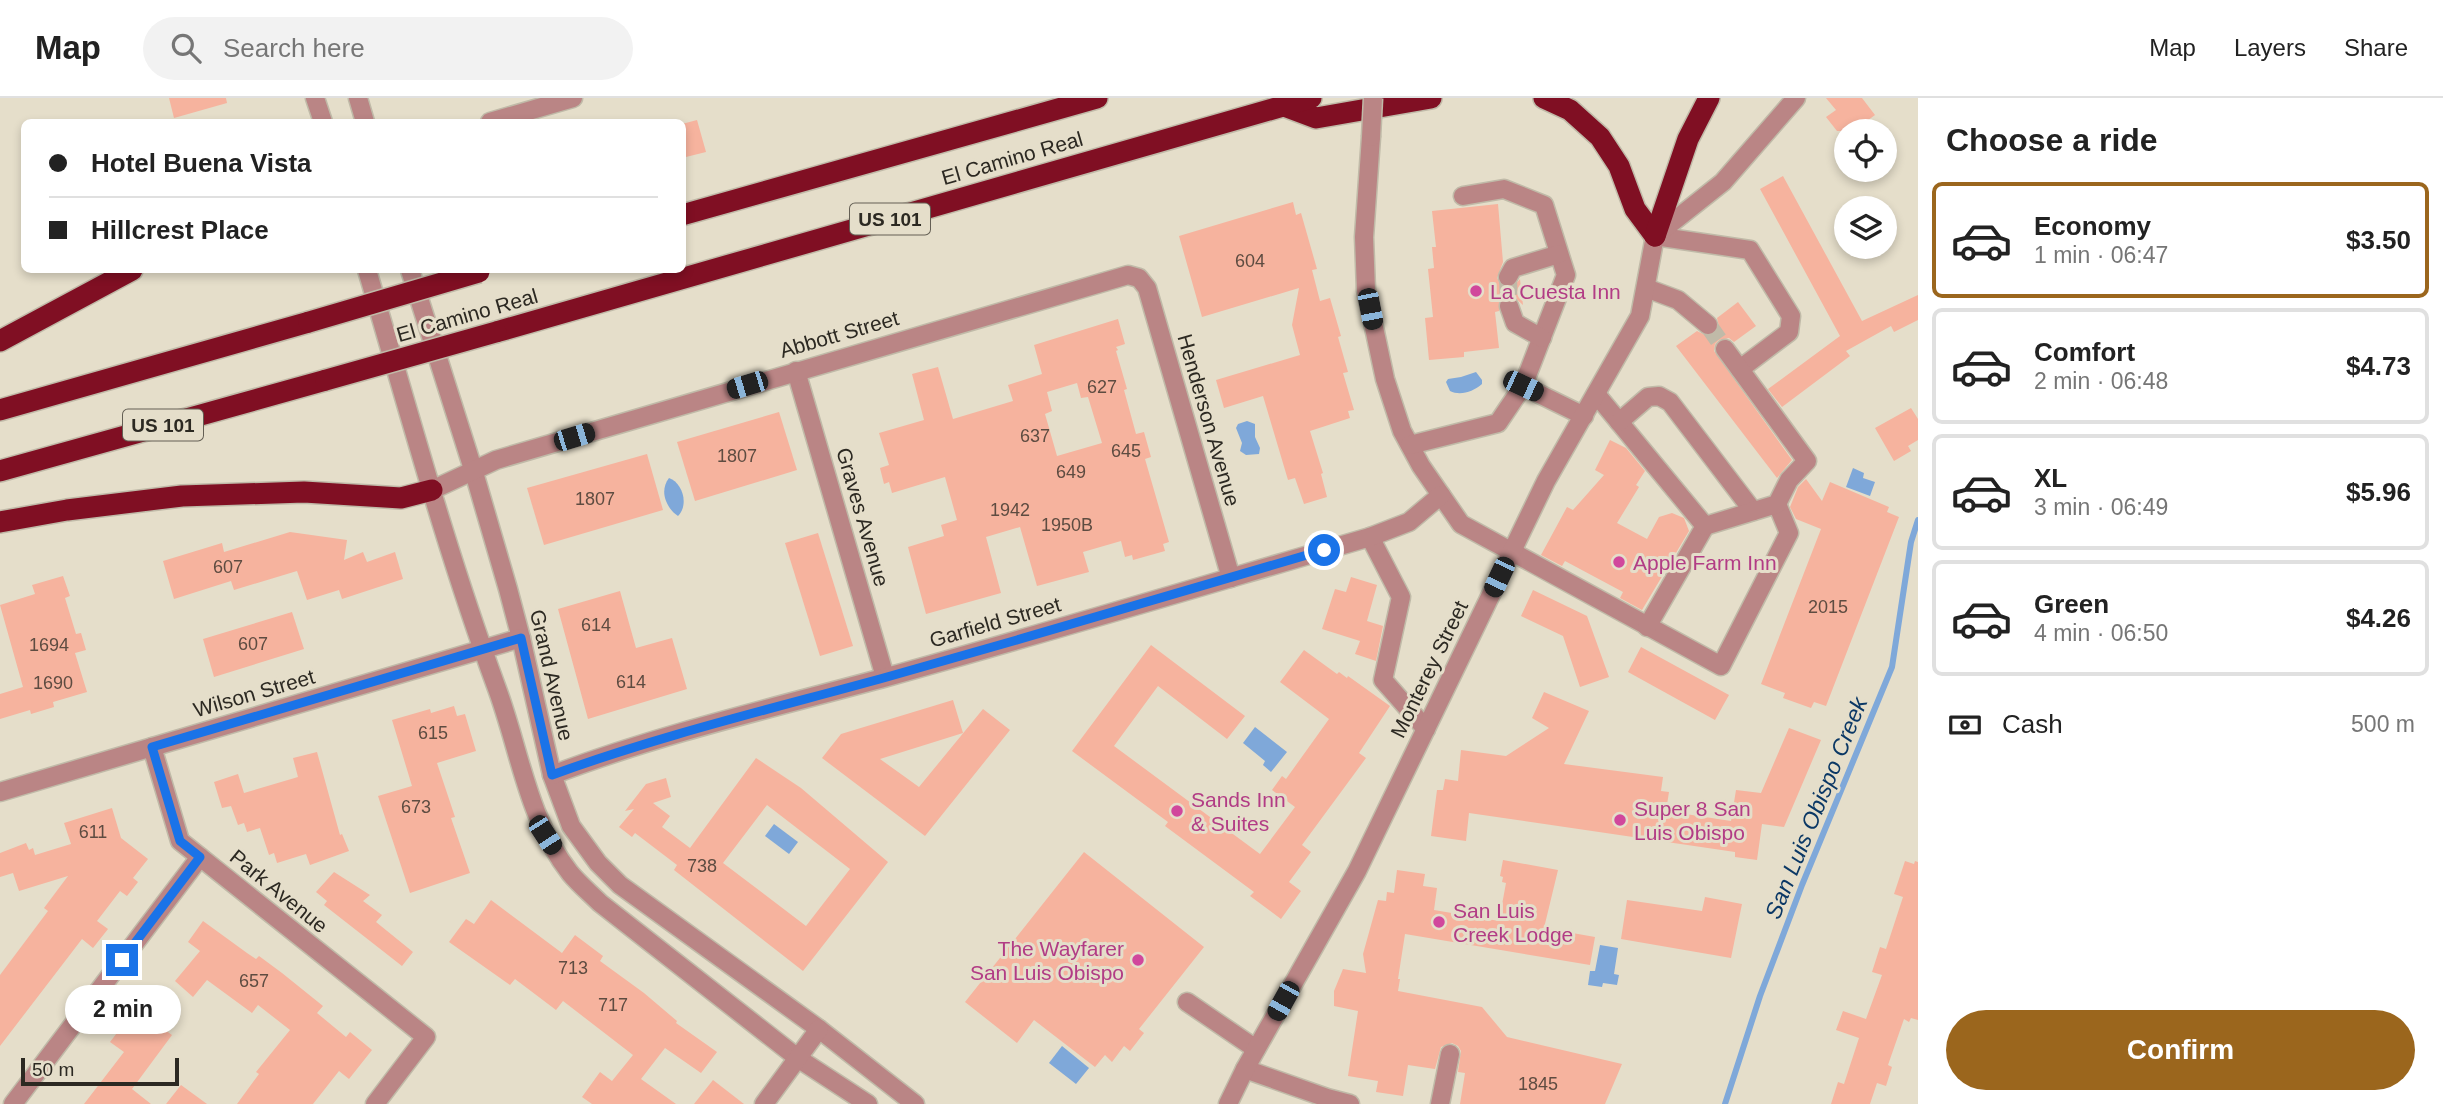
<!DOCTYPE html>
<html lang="en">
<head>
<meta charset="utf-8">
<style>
	:root { --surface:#fff; --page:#f2f2f2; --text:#222; --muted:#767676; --line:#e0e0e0; --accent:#9b661d }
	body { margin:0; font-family:Helvetica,sans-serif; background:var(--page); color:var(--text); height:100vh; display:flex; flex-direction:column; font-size:26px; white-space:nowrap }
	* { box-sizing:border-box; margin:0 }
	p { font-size:23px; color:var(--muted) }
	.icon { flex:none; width:38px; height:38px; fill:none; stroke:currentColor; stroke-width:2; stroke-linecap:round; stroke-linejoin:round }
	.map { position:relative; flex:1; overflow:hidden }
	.details { display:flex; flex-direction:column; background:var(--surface); width:525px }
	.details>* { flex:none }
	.guide { position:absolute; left:21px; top:21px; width:665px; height:154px; border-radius:10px; box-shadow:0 4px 10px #0003; display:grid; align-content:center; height:154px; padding:0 28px; background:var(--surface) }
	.fabs { position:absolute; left:1834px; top:21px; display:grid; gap:14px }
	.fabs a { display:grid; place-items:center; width:63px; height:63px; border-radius:50%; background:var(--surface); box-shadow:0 4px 10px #0003; font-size:35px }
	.scale { position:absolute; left:21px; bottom:18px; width:158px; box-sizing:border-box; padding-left:7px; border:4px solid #2c2922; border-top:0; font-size:19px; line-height:24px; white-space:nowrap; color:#2c2922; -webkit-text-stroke:5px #e5deca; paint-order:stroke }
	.end { position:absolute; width:32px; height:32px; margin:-16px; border:9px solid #1a73e8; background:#fff; box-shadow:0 0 0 4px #fff }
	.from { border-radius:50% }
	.bubble { position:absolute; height:49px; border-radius:24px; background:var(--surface); box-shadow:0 4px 10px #0003; font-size:23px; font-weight:800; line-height:49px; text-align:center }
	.car { position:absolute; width:21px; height:42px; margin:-21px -10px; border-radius:9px; box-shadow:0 0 5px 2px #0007; background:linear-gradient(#222 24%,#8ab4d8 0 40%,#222 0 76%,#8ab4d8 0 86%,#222 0) }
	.guide b { display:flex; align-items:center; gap:24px; height:66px; font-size:26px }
	.guide b+b { border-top:2px solid var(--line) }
	.guide i { width:18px; height:18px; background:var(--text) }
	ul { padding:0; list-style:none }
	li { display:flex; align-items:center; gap:21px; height:116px; margin:0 14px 10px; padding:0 14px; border:4px solid var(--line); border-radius:10px }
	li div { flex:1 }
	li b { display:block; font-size:26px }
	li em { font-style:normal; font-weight:800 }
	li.current { border-color:var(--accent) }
	li>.icon { width:63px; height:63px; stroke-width:1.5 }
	h2 { padding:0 28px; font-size:32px; line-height:84px }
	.pay { display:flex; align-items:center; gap:18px; height:77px; padding:0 28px; font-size:26px }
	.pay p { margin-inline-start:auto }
	.button { display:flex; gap:14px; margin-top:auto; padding:14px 28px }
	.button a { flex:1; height:80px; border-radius:42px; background:var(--accent); color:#fff; font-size:28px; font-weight:800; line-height:80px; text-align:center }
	header { display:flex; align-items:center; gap:42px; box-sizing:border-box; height:98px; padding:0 35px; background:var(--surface); border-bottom:2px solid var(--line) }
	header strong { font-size:33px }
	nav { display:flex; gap:38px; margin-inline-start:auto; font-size:24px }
	.search { width:490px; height:63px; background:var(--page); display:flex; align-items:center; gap:18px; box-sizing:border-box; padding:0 24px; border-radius:38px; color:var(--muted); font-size:26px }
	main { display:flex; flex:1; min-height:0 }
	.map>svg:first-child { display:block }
	.water { fill:#7fa8d9 }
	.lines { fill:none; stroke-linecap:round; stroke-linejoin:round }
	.stream { stroke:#7fa8d9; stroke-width:6 }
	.building { fill:#f6b39e; fill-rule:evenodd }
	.minor-tunnel { stroke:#c0baa8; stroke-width:18; stroke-dasharray:18 9; stroke-linecap:butt }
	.minor-casing { stroke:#c0baa8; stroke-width:21 }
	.highway-casing { stroke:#c0baa8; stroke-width:24 }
	.minor { stroke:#ba8585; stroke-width:18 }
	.highway { stroke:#800f23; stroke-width:21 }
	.minor-bridge-casing { stroke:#c0baa8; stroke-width:21; stroke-linecap:butt }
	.highway-bridge-casing { stroke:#c0baa8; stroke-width:24; stroke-linecap:butt }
	.minor-bridge { stroke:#ba8585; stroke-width:18 }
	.highway-bridge { stroke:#800f23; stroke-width:21 }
	.route { stroke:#1a73e8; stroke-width:9 }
	.hotel-dot { fill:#d1479c; stroke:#e5deca; stroke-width:2.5 }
	.labels { text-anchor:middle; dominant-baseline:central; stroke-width:6; stroke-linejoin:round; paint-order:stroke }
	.number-label { font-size:18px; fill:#5e4c41 }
	.shield { fill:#e5deca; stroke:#645f54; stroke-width:2 }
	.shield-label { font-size:19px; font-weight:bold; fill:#2c2922 }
	.street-label { font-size:21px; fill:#2c2922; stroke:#e5deca }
	.hotel-label { font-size:21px; fill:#b23c85; stroke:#e5deca; text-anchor:start }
	.water-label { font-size:23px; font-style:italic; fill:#0b3865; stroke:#e5deca }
</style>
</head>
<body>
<header>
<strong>Map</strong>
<div class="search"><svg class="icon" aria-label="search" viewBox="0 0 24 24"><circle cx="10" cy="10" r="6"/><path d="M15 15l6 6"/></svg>Search here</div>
<nav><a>Map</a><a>Layers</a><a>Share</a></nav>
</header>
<main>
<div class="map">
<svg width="1918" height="1006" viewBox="0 0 1918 1006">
	<rect width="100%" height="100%" fill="#e5deca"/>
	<g class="water">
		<path d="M1476,274L1482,282V286C1473,294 1460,298 1450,293L1446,284L1448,281L1461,279Z"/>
		<polygon points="1247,323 1255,326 1255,339 1260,350 1259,356 1246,357 1240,353 1242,345 1236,330 1238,326"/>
		<polygon points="1853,370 1864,375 1863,380 1875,384 1870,398 1846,389"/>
		<path d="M669,380C683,385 689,407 678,418C666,410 659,393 669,380Z"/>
		<polygon points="1255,629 1287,654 1271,674 1263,667 1265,663 1243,645"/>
		<polygon points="774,726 798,744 789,756 765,738"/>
		<polygon points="1600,847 1618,850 1614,876 1619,877 1617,887 1603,885 1602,889 1588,887 1590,873 1595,873"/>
		<polygon points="1062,948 1089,970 1076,986 1049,965"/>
	</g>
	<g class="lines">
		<polyline class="stream" points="1725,1006 1760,898 1802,787 1892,569 1911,444 1918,422"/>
	</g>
	<g class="building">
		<polygon points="169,0 226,0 227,5 174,20"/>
		<polygon points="1826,0 1862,0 1875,17 1853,33 1837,33 1826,19 1836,12"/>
		<polygon points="697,22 706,54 682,60 682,26"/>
		<polygon points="1783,78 1862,223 1918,197 1918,222 1894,234 1891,228 1846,253 1850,258 1782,309 1768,291 1840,238 1760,91"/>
		<polygon points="1293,104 1296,117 1301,115 1317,171 1312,172 1320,203 1330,200 1341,238 1338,239 1348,274 1343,275 1354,312 1348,313 1350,320 1310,333 1323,375 1321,376 1327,399 1304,406 1295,380 1288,382 1263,298 1224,310 1216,282 1300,257 1292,227 1299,190 1202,219 1179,138"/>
		<polygon points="1498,106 1503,164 1497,180 1502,189 1508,190 1514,188 1520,181 1523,207 1512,197 1505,198 1500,201 1499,213 1495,214 1499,250 1464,254 1464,259 1429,262 1425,220 1433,219 1428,171 1434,170 1432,149 1436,149 1432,113"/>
		<polygon points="1738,204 1756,228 1734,244 1729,240 1719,242 1715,246 1714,253 1792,362 1777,380 1676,248 1697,233 1707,238 1716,235 1719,228 1717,220"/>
		<path d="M1118,221L1125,246L1116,249L1118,252L1116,253L1127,291L1124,292L1136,336L1144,334L1151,359L1145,361L1169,444L1163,446L1165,453L1133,462L1132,457L1125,459L1121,443L1083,454L1089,474L1037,488L1020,429L986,439L1001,495L926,516L908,449L944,438L941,427L957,422L945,379L892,395L889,384L884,386L880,370L889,367L879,335L924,322L912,276L938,269L953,321L1013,303L1008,287L1042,276L1034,247ZM1077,285L1081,300L1088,299L1102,345L1057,358L1045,316L1052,313L1047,294Z"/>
		<polygon points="1911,310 1918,321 1918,342 1908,348 1911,353 1894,363 1875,330"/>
		<polygon points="779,314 797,372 695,403 677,344"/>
		<polygon points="1610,342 1626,350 1645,373 1636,387 1639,389 1617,425 1647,441 1659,419 1672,415 1684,420 1689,433 1642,512 1620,500 1623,494 1565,463 1562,468 1541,457 1567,409 1573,412 1604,377 1595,372"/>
		<polygon points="647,356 663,412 544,447 527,390"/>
		<polygon points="1806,381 1822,403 1830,384 1889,409 1887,414 1899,419 1826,608 1814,604 1811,610 1783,600 1785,595 1761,586 1821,431 1796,421 1790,409 1798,389"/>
		<polygon points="290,434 347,442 344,462 363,454 367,464 395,454 403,481 342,501 339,492 307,502 297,473 234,492 231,483 174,501 163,463 222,445 224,454"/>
		<polygon points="818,435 853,548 820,558 785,445"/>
		<polygon points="63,478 70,498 65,500 76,536 81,535 86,552 75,555 87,594 53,604 54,609 31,616 30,612 0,621 0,596 23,589 0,507 35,496 32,487"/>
		<polygon points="1351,479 1377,487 1367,523 1383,528 1376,563 1355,556 1360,543 1322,531 1335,491 1346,494"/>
		<polygon points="1533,492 1587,518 1609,579 1580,589 1563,538 1521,518"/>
		<polygon points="620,493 636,550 672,540 687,591 588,621 558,511"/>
		<polygon points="292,514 304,551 214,579 203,541"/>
		<polygon points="1151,547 1245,618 1227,641 1158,588 1114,648 1260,756 1295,709 1272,692 1282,678 1286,681 1329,621 1280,584 1304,552 1337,576 1339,574 1347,580 1348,578 1390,608 1359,655 1366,660 1302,747 1311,754 1289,784 1301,793 1281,821 1250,798 1254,794 1165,728 1168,724 1072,653"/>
		<polygon points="1641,549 1729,597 1715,622 1628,574"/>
		<polygon points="1544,594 1589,613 1564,666 1663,679 1661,693 1669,694 1666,713 1731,723 1736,692 1761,695 1789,630 1821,642 1784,729 1762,726 1757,762 1735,759 1735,754 1469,715 1466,743 1431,738 1437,692 1443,692 1445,681 1458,683 1461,652 1506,658 1549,630 1532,620"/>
		<polygon points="953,602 963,635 880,661 919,689 983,611 1010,632 925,738 822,660 841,636"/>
		<polygon points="454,608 457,618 465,616 476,653 437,665 455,719 451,720 470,775 410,795 378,698 412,688 392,622 430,611 431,615"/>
		<polygon points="317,654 340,737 342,736 349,753 310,767 306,756 277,765 274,755 269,757 260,730 247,734 244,725 238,727 231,708 222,710 214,684 238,676 244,695 298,679 293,660"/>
		<path d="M756,660L801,690L888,764L803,873L674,772L677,767L635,735L632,739L619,729L634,711L625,713L646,686L666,680L671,699L653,705L670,718L662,729L690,750ZM767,707L850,771L806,828L723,765Z"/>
		<polygon points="112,710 121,740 148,761 133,780 138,784 127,798 120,793 97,823 108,831 93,850 82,841 0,948 0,877 48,813 44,810 68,778 19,793 13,775 0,779 0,755 26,745 29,752 33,750 35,757 71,746 64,725"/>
		<polygon points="1084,754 1204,849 1139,931 1144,935 1130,953 1124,948 1112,964 1105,957 1095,969 1034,922 1017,945 965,904"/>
		<polygon points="1503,762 1558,772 1544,830 1595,839 1590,867 1405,836 1398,881 1400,881 1398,893 1482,909 1507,939 1622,966 1605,1006 1460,1006 1465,975 1458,974 1461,953 1458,948 1452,945 1441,949 1435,971 1408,967 1403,998 1376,994 1378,983 1348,978 1358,913 1334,908 1334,893 1343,871 1366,875 1363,856 1378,802 1386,803 1387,794 1394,795 1397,772 1425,776 1423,788 1437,790 1434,812 1499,823 1506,785 1502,784 1503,779 1500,778"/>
		<polygon points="1905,763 1914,766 1915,763 1918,764 1918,922 1911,920 1909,924 1904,921 1888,967 1892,969 1886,988 1877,985 1870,1006 1831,1006 1838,984 1844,986 1859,940 1836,932 1843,913 1866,921 1882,877 1872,874 1880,849 1886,851 1903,799 1894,796"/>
		<polygon points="334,774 370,797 363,803 382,817 376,824 413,854 402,868 324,807 327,803 316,794"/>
		<polygon points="1705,799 1742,806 1731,860 1621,841 1627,802 1702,813"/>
		<polygon points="491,802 562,855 575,837 603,858 600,863 644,895 677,923 676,925 717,954 701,975 665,950 641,981 676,1006 592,1006 582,999 600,974 612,983 633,957 563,903 556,912 515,881 510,887 449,844 466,821 474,826"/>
		<polygon points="203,823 247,855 256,861 259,858 282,875 323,908 317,915 346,939 350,934 372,952 349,981 339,973 313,1006 237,1006 259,976 256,974 290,932 258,907 252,915 207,882 193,899 175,883 200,853 188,844"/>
		<polygon points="148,920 172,937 132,991 151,1006 84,1006 124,954 110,944 120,931 127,936 132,930 138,934"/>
		<polygon points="713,982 744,1006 694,1006"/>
		<polygon points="181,987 207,1006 166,1006"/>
	</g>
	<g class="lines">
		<g class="minor-tunnel">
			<polyline points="1508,179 1509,208"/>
			<polyline points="1708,227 1725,251"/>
		</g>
		<g class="minor-casing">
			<g id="minor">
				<polyline points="315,0 323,24"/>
				<polyline points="358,0 365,24"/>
				<polyline points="490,24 573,0"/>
				<polyline points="1371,39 1364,139 1366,192 1385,281 1402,333 1421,368 1461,426 1721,568 1789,435 1777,406"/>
				<polyline points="1463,98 1504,91 1544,107 1566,177 1523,288"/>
				<polyline points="1655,138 1750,152 1791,218 1789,234 1740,271"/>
				<path d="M367,172C408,311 446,452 496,588C520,652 527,720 570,775C579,786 590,795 600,805L799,961L868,1006"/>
				<polyline points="410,172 473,371 508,491 521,540 552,677 571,728 598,765 620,787 819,931 915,1006"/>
				<polyline points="1508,179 1513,170 1559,156"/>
				<polyline points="1646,190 1678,202 1708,227"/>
				<polyline points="1509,208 1515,225 1542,240"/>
				<polyline points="796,273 885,579"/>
				<polyline points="1596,296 1705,428 1647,529"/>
				<polyline points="1619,324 1648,299 1659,298 1670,304 1753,413"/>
				<polyline points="1410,347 1498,325 1523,288 1584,318"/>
				<polyline points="432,392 496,362 1128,177 1139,180 1147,190 1231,480"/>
				<polyline points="1705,428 1777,406 1789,382 1807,363 1725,251"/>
				<polyline points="1370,439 1401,499 1383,582 1426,631"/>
				<polyline points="152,649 180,743 426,939 375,1006"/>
				<path d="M552,677C660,636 776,609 887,579C1049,534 1209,486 1370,439L1409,424L1441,397"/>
				<polyline points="0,694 521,540"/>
				<polyline points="1187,904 1256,951"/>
				<polyline points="1245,971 1327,1000 1350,1006"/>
				<polyline points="13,1006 200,759"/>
				<polyline points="764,1006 819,931"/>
				<polyline points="1228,1006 1245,971 1357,773 1546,383 1640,218 1655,138 1723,84 1796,0"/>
				<polyline points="1440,1006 1450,956"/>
			</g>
		</g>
		<g class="highway-casing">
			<g id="highway">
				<polyline points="1544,0 1570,12 1600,39 1619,68 1635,111 1655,138"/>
				<polyline points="1284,8 1316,20 1431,0"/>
				<polyline points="682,117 1097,0"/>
				<polyline points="1655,138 1688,41 1709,0"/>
				<polyline points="496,234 1311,0"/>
				<polyline points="0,243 132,172"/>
				<polyline points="0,312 309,224"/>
				<polyline points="0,373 326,282"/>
				<polyline points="0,424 67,412 182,398 304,394 401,400 432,392"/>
			</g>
		</g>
		<use href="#minor" class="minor"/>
		<use href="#highway" class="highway"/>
		<g class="minor-bridge-casing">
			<polyline id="minor-bridge" points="1371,39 1373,0"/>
		</g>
		<g class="highway-bridge-casing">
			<g id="highway-bridge">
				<polyline points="309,224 479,174"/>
				<polyline points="326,282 496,234"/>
			</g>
		</g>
		<use href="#minor-bridge" class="minor-bridge"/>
		<use href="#highway-bridge" class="highway-bridge"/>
	</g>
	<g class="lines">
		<path class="route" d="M122,862L200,759L180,743L152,649L521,540L552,677C661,637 775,610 887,579C1033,538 1178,495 1324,452"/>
	</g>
	<g class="hotel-dot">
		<circle cx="1476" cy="193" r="7"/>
		<circle cx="1619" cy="464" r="7"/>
		<circle cx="1177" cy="713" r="7"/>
		<circle cx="1620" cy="722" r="7"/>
		<circle cx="1439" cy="824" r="7"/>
		<circle cx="1138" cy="862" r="7"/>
	</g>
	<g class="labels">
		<g class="number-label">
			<text x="1250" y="163">604</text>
			<text x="1102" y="289">627</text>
			<text x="1035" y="338">637</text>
			<text x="1126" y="353">645</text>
			<text x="737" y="358">1807</text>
			<text x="1071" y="374">649</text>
			<text x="595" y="401">1807</text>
			<text x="1010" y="412">1942</text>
			<text x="1067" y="427">1950B</text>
			<text x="228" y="469">607</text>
			<text x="1828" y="509">2015</text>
			<text x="596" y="527">614</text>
			<text x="253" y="546">607</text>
			<text x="49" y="547">1694</text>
			<text x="631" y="584">614</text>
			<text x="53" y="585">1690</text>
			<text x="433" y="635">615</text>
			<text x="416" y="709">673</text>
			<text x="93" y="734">611</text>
			<text x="702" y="768">738</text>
			<text x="573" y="870">713</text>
			<text x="254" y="883">657</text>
			<text x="613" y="907">717</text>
			<text x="1538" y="986">1845</text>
		</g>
		<g class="shield">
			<rect x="850" y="105.5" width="80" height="31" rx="5"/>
			<rect x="123" y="311.5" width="80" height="31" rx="5"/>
		</g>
		<g class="shield-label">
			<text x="890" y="121">US 101</text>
			<text x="163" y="327">US 101</text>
		</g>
		<g class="street-label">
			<text transform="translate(1012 60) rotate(-16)">El Camino Real</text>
			<text transform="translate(467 217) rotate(-16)">El Camino Real</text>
			<text transform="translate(839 236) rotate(-16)">Abbott Street</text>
			<text transform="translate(1209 322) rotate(74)">Henderson Avenue</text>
			<text transform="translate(863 419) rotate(74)">Graves Avenue</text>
			<text transform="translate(995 524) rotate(-16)">Garfield Street</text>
			<text transform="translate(1429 571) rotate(-64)">Monterey Street</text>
			<text transform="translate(552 577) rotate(77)">Grand Avenue</text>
			<text transform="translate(254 595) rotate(-16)">Wilson Street</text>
			<text transform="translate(279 793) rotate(39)">Park Avenue</text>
		</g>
		<g class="hotel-label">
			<text x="1490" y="193">La Cuesta Inn</text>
			<text x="1633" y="464">Apple Farm Inn</text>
			<text x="1191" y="701">Sands Inn<tspan x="1191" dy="24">&amp; Suites</tspan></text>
			<text x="1634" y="710">Super 8 San<tspan x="1634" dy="24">Luis Obispo</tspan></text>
			<text x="1453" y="812">San Luis<tspan x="1453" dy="24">Creek Lodge</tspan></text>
			<text x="1124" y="850" text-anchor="end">The Wayfarer<tspan x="1124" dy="24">San Luis Obispo</tspan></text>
		</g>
		<g class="water-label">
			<text transform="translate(1816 710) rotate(-68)">San Luis Obispo Creek</text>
		</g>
	</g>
</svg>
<div class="fabs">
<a><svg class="icon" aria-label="locate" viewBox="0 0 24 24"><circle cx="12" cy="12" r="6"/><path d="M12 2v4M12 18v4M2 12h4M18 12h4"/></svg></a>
<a><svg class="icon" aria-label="layers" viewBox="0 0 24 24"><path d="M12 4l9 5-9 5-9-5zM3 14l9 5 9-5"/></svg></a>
</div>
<div class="scale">50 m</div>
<i class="end from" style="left:1324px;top:452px"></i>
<i class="end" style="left:122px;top:862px"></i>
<div class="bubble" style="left:65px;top:887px;width:116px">2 min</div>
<i class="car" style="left:1370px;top:211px;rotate:169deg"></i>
<i class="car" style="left:747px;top:287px;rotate:253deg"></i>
<i class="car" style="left:1523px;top:288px;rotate:115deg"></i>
<i class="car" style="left:574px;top:339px;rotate:73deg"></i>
<i class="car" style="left:1499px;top:479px;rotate:205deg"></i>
<i class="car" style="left:545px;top:737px;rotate:147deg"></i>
<i class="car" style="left:1283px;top:903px;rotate:209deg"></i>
<div class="guide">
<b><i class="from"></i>Hotel Buena Vista</b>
<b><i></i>Hillcrest Place</b>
</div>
</div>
<section class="details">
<h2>Choose a ride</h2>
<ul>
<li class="current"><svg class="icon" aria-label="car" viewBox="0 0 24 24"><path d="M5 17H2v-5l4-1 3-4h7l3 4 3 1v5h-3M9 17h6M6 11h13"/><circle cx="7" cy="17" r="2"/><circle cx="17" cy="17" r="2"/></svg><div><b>Economy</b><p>1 min · 06:47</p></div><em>$3.50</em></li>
<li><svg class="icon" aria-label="car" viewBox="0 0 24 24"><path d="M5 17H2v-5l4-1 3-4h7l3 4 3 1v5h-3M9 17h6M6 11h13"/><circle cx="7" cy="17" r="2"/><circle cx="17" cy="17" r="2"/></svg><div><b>Comfort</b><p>2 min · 06:48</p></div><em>$4.73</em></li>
<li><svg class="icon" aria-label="car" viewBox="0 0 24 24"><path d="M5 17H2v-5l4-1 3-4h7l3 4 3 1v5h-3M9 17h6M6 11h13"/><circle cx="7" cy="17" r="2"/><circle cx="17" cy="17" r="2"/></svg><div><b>XL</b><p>3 min · 06:49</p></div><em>$5.96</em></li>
<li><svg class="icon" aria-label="car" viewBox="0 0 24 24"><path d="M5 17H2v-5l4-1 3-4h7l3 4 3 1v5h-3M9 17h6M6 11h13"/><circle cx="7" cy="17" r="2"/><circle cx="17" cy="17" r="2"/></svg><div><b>Green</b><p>4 min · 06:50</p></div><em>$4.26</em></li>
</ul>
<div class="pay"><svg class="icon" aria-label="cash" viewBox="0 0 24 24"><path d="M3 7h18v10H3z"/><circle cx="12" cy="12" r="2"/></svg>Cash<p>500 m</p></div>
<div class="button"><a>Confirm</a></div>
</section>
</main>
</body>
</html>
